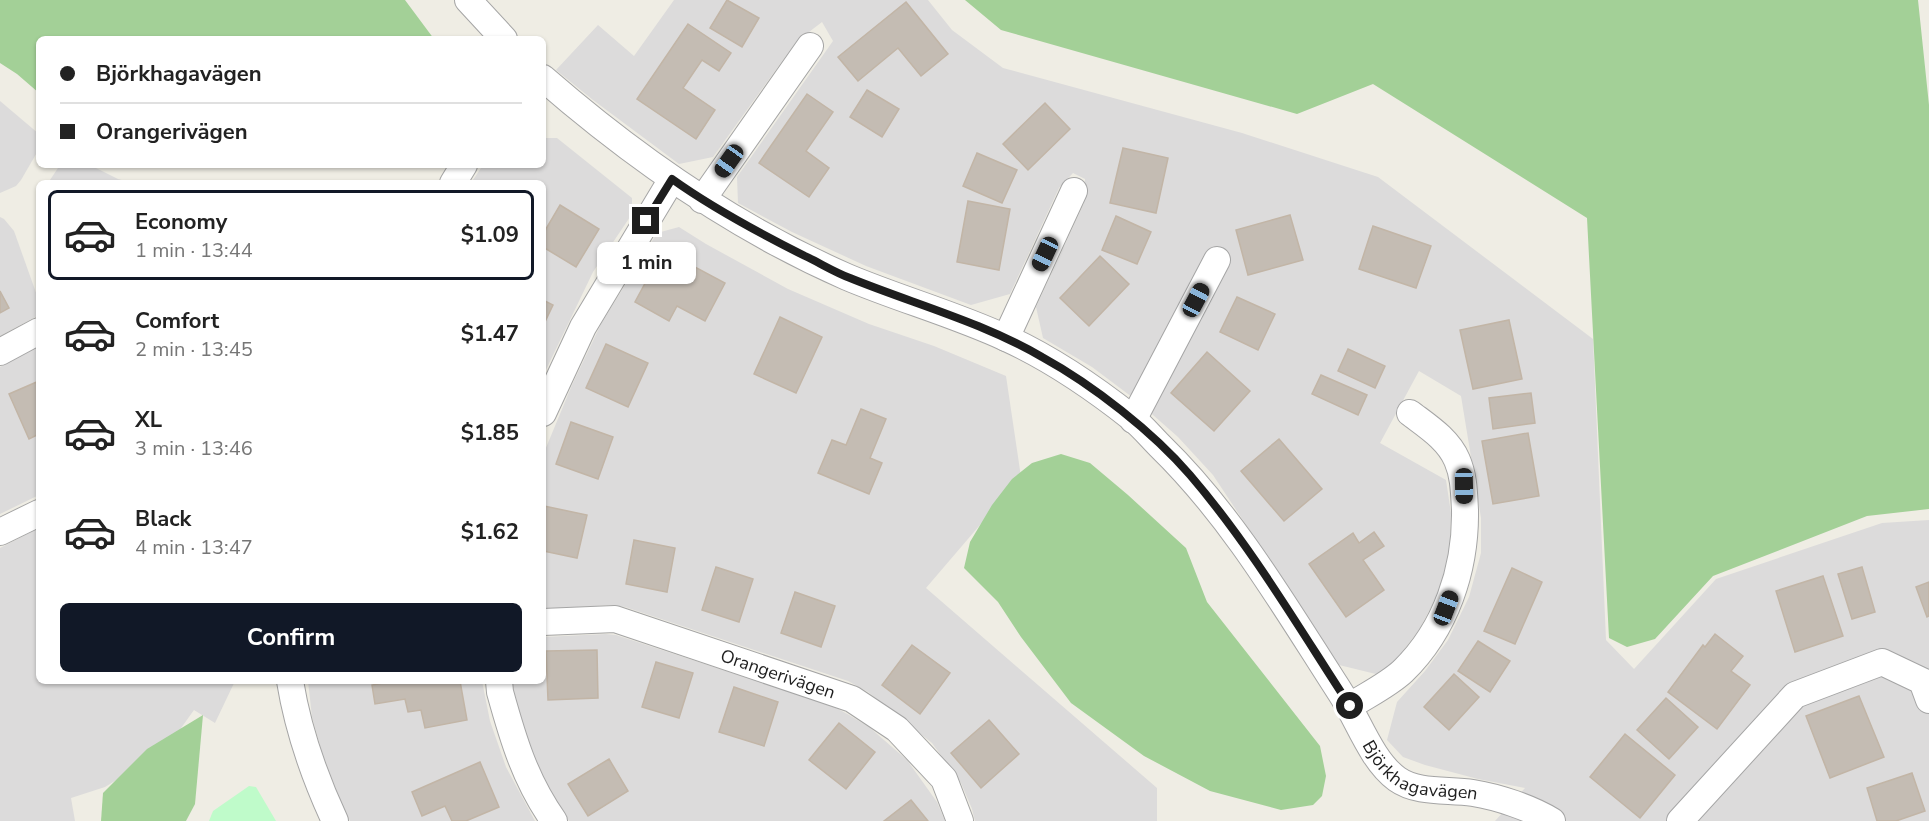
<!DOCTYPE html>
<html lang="en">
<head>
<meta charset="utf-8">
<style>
	:root { --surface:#fff; --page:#f6f6f6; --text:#222; --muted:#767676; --line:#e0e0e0; --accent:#111827 }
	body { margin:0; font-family:"Nunito Sans",sans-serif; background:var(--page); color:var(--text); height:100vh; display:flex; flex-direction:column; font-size:22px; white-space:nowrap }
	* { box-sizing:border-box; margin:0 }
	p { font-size:20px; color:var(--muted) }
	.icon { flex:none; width:33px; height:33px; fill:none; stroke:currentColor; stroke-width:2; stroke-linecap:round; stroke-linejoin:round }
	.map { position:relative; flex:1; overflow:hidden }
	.panel { position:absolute; left:36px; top:180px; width:510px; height:504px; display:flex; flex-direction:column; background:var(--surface); border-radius:9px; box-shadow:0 2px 4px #0004 }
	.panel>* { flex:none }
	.hud { position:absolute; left:36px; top:36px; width:510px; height:132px; border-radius:9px; box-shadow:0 2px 4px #0004; display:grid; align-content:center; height:132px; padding:0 24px; background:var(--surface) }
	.end { position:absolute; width:27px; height:27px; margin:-14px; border:8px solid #1e1e1e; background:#fff; box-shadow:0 0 0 3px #fff }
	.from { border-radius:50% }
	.bubble { position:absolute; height:42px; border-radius:9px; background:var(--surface); box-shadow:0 2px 4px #0004; font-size:20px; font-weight:700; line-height:42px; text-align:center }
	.car { position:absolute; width:18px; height:36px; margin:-18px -9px; border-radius:8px; box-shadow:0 0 4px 2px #0007; background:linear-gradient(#222 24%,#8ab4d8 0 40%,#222 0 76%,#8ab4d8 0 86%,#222 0) }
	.hud b { display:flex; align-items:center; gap:21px; height:57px; font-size:22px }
	.hud b+b { border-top:2px solid var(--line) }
	.hud i { width:15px; height:15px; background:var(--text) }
	ul { padding:10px 0 0; list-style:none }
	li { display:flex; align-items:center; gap:18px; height:90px; margin:0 12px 9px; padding:0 12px; border:3px solid transparent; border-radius:9px }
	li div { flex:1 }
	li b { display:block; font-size:22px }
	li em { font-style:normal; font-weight:700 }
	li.on { border-color:var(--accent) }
	li>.icon { width:54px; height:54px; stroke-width:1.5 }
	.primary-button { display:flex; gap:12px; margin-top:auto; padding:12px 24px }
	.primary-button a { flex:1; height:69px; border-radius:9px; background:var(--accent); color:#fff; font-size:24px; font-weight:700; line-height:69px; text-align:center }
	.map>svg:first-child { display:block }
	.residential { fill:#dcdbdb }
	.forest { fill:#a3d097 }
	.park { fill:#bffbca }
	.building { fill:#c4bcb3; stroke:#c2b5a6; stroke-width:1.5 }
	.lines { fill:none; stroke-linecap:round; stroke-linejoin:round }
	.minor-casing { stroke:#a5a5a5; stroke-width:28 }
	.minor { stroke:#fff; stroke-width:26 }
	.route { stroke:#1e1e1e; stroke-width:8 }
	.labels { text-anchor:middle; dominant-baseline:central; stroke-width:4.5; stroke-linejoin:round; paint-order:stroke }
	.street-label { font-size:18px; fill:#1e1e1e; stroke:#fff }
</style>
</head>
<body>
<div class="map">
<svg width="1929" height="821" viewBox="0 0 1929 821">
	<rect width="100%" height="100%" fill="#efede4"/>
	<g class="residential">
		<polygon points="674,0 928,0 952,30 1003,68 1242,133 1378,177 1593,339 1606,640 1634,669 1716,579 1882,523 1929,520 1929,821 1495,821 1525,788 1478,779 1425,765 1403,757 1387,740 1397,702 1425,671 1448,640 1469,597 1481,553 1481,518 1461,396 1419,371 1380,443 1446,480 1451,513 1450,547 1440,590 1419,630 1399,656 1380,675 1339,665 1213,475 1178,437 1136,400 1092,367 1043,338 1036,307 1084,203 1085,179 1073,173 1059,188 1010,294 971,305 866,266 792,232 738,203 737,177 833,41 822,22 796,42 713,157 679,164 593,100 556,70 598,25 634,56"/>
		<polygon points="0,101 39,134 39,149 21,180 16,186 0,193"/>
		<polygon points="543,138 557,138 632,198 632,214 593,272 543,376 543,183 471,183 483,165 543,165"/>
		<polygon points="60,165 90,165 118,179 132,183 48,183"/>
		<polygon points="0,217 4,219 14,231 39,301 39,315 0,336"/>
		<polygon points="679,227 706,244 788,289 869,324 934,346 1006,376 1021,477 926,588 1157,788 1157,821 975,821 972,809 961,783 932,743 868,692 848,681 625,607 613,605 543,609 543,455 572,385 601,324 657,233"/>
		<polygon points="39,346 39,495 0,514 0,367"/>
		<polygon points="39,528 39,681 235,681 215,723 194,710 176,735 154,757 105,787 71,798 75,821 0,821 0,548"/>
		<polygon points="606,634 616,635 831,705 849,715 869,727 907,760 937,802 945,821 569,821 546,784 527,741 515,697 512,681 543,681 543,637"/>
		<polygon points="308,681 482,681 490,721 506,767 535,821 350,821 331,785 312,717"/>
	</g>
	<g class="forest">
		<polygon points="0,0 405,0 434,39 39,39 39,93 17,74 0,63"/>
		<polygon points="965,0 1918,0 1929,105 1929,509 1867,516 1713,576 1655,639 1627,647 1609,638 1587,218 1373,84 1297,114 1001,30"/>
		<polygon points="1061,454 1090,463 1128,495 1186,548 1207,602 1320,746 1326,776 1322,796 1313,805 1281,810 1210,791 1144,756 1071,703 1021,637 998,602 964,568 970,542 992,505 1012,479 1032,463"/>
		<polygon points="203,715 195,804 186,821 101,821 103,793 147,749"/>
	</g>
	<polygon class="park" points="249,786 256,787 276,821 209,821 213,811"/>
	<g class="building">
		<polygon points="727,0 759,18 742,47 710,28"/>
		<polygon points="906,2 948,54 921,76 898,48 858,81 838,57"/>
		<polygon points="688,24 731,53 719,71 702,60 683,88 715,110 696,139 637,99"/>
		<polygon points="867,90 899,109 882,137 850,117"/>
		<polygon points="807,94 833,112 806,151 829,168 809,197 759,163"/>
		<polygon points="1045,103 1070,129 1028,170 1003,144"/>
		<polygon points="1123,148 1168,158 1156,213 1110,203"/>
		<polygon points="977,153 1017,170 1002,203 963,186"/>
		<polygon points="968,201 1010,209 999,270 957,262"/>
		<polygon points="560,205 599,229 576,267 543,247 543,234"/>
		<polygon points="1290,215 1303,260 1248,275 1236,230"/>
		<polygon points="1116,216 1151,232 1137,264 1102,250"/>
		<polygon points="1373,226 1431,246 1416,288 1359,269"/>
		<polygon points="663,250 725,283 705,321 677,306 669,321 635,302"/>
		<polygon points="1100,256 1129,284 1089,326 1060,298"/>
		<polygon points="0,291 9,308 0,313"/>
		<polygon points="1237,297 1275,314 1258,350 1220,332"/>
		<polygon points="543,300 553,305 543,326"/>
		<polygon points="780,317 822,337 796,393 754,374"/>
		<polygon points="1509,320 1522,379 1473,389 1460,330"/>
		<polygon points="606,344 648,363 628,407 586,388"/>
		<polygon points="1348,349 1385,366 1375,388 1338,371"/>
		<polygon points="1207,352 1250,391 1214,431 1171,393"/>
		<polygon points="1321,375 1367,395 1358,415 1312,394"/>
		<polygon points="39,381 39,434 29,439 9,394"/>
		<polygon points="1531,393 1535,423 1493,429 1489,398"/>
		<polygon points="861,409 886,419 870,458 882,463 869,494 818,473 832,440 846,445"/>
		<polygon points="571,422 613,437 598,479 556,464"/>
		<polygon points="1528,433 1539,496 1493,504 1482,441"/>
		<polygon points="1279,439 1322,489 1284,521 1241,471"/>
		<polygon points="544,506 587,515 577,558 543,551"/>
		<polygon points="1374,532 1384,546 1363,560 1384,590 1346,617 1309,564 1353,533 1359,543"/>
		<polygon points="634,540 675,548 667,592 626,584"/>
		<polygon points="716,567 753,579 739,622 702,610"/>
		<polygon points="1862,567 1875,612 1852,619 1838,574"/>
		<polygon points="1512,568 1542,582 1515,644 1484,631"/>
		<polygon points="1823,576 1843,636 1795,652 1776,591"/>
		<polygon points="1929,582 1929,616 1927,617 1916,587"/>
		<polygon points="795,592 835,606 821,647 781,633"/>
		<polygon points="1715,634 1743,656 1731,671 1750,685 1717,729 1668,692 1703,645 1705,647"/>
		<polygon points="1478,641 1510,661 1490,692 1458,671"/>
		<polygon points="912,645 950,673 920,714 882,685"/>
		<polygon points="597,650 598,698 548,700 546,651"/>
		<polygon points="656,662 693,673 679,718 642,707"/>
		<polygon points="1454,674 1479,697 1449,730 1424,707"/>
		<polygon points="393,681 460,681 467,720 425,728 421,710 408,712 405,699 375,704 372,685"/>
		<polygon points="734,687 778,702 764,746 719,732"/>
		<polygon points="1859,696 1884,757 1830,778 1806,716"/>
		<polygon points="1666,698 1698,727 1669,759 1637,730"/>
		<polygon points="989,720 1019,754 981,788 951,753"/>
		<polygon points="839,723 875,752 846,789 809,760"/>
		<polygon points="1625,734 1675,775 1640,818 1590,777"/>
		<polygon points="609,759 628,791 588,816 568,784"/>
		<polygon points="480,762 499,807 466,821 452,821 445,806 422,816 412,792"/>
		<polygon points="1912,773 1925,811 1896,821 1877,821 1867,788"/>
		<polygon points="911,800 928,821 884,821"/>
	</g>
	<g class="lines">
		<g class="minor-casing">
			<g id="minor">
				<polyline points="468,0 504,39"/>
				<path id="s1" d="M543,78C635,158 735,228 847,277C899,299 954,314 1006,338C1050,358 1094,388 1132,418C1142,426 1151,437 1160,446C1233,517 1285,607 1340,692C1358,719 1371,760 1397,779C1418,794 1448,789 1473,793C1498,797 1531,808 1552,821"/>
				<polyline points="453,183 464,165"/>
				<polyline points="702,200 810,46"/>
				<polyline points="1006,338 1074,191"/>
				<polyline points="0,352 39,331"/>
				<polyline points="543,413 583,327 672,179"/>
				<polyline points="1133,420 1217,260"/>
				<polyline points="0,532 39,513"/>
				<path id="s2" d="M543,622L615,619L852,699L897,729L944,779L960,821"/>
				<path d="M290,681C298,730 314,776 335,821"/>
				<path d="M499,681L500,692C513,739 525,780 554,821"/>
				<path d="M1350,706C1367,695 1388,685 1403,671C1446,629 1466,569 1465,510C1464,493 1464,476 1457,460C1448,439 1427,426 1410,413"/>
				<polyline points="1680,821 1795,695 1882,662 1922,681 1929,700"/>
			</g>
		</g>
		<use href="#minor" class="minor"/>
	</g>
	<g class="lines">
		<path class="route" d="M646,221L672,179C714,209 759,233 805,256C820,263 834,272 850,278C914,304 982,322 1042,357C1093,385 1153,432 1190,475C1251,546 1299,628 1350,706"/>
	</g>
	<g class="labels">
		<g class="street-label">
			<text stroke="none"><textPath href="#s2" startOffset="244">Orangerivägen</textPath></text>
			<text stroke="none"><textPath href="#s1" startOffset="1152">Björkhagavägen</textPath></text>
		</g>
	</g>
</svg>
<i class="end from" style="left:1350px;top:706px"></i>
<i class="end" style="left:646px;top:221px"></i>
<div class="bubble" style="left:597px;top:242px;width:99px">1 min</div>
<i class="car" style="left:729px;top:161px;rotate:215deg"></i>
<i class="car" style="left:1045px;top:254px;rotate:205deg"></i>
<i class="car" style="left:1196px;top:300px;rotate:28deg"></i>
<i class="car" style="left:1464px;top:486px;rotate:179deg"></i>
<i class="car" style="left:1446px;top:608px;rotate:21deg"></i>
<div class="hud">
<b><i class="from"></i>Björkhagavägen</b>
<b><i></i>Orangerivägen</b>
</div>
<section class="panel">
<ul>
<li class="on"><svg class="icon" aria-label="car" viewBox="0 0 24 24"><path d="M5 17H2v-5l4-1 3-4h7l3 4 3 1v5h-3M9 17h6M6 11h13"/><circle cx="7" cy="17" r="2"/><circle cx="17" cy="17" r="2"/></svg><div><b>Economy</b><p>1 min · 13:44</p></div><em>$1.09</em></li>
<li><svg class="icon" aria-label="car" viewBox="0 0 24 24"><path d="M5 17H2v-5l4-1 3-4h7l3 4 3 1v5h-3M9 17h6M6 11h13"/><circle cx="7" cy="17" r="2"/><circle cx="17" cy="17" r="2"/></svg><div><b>Comfort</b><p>2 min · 13:45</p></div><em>$1.47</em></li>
<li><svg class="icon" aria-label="car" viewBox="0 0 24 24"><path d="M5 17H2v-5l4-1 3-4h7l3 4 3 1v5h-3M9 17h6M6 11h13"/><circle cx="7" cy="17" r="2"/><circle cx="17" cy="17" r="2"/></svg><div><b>XL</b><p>3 min · 13:46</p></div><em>$1.85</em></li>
<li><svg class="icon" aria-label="car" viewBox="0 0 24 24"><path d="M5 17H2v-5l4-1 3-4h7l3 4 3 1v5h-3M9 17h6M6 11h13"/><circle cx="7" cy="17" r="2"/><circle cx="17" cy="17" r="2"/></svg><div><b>Black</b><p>4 min · 13:47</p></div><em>$1.62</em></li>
</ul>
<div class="primary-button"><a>Confirm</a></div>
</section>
</div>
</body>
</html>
